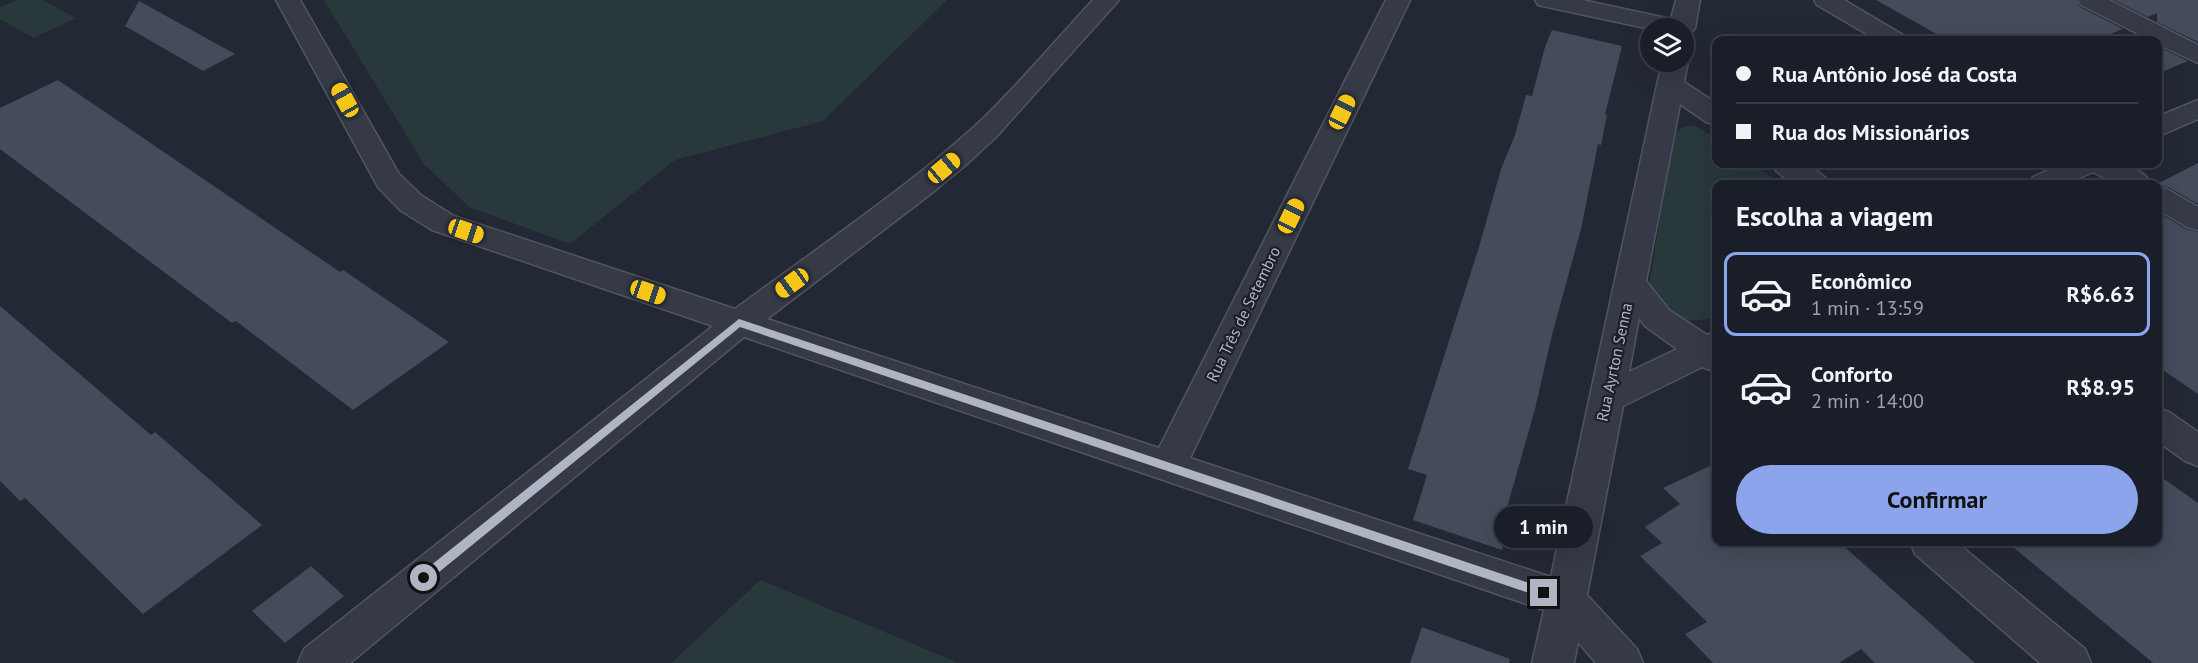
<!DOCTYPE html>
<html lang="pt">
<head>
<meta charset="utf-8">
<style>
	:root { --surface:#1a1e28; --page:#232730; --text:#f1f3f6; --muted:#9fa2a8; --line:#383c45; --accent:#8ca4ec }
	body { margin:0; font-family:"PT Sans",sans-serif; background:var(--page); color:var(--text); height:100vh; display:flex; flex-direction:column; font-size:22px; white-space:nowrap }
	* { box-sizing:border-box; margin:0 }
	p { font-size:20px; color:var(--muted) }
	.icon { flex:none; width:33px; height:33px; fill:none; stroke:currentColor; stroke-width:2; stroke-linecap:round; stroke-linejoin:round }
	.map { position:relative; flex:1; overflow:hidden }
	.side { position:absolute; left:1712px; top:180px; width:450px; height:366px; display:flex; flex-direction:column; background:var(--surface); border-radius:12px; box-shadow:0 6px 24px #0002,0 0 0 2px var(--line) }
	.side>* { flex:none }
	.banner { position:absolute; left:1712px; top:36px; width:450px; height:132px; border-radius:12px; box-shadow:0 6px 24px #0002,0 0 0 2px var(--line); display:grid; align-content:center; height:132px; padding:0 24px; background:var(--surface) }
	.fabs { position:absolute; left:1640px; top:18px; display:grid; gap:12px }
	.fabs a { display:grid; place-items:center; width:54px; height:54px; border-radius:50%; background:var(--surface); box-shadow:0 6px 24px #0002,0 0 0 2px var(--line); font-size:30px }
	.end { position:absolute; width:27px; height:27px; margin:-14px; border:8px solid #b0b5c3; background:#111; box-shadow:0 0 0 3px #111 }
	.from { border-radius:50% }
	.bubble { position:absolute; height:42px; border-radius:21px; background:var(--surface); box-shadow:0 6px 24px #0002,0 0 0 2px var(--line); font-size:20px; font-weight:700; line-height:42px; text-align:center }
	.car { position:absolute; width:18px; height:36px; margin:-18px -9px; border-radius:8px; box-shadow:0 0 4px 2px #0007; background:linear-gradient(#f5c518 24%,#345 0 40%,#f5c518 0 76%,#345 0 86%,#f5c518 0) }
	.banner b { display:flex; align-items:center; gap:21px; height:57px; font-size:22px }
	.banner b+b { border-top:2px solid var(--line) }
	.banner i { width:15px; height:15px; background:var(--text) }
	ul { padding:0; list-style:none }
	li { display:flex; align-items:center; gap:18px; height:84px; margin:0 12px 9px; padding:0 12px; border:3px solid transparent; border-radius:12px }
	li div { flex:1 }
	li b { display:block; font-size:22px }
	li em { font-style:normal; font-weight:700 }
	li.selected { border-color:var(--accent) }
	li>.icon { width:54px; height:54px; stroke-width:1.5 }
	h2 { padding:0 24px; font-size:27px; line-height:72px }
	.button { display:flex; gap:12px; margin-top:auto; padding:12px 24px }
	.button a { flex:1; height:69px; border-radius:36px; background:var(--accent); color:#111; font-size:24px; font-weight:700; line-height:69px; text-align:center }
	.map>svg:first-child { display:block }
	.green { fill:#28383b }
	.building { fill:#444b5a }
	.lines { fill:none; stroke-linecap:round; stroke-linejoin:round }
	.street-casing { stroke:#505561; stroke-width:3 }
	.street { fill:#363a46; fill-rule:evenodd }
	.route { fill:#b0b5c3 }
	.labels { text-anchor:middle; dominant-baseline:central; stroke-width:4.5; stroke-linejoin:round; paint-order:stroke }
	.street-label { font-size:16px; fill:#b0b5c3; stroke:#1b202b }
</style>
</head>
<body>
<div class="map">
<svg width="2198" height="663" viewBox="0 0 2198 663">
	<rect width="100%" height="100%" fill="#232835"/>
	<g class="green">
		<polygon points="17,0 43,0 76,18 34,38 0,19 0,7"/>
		<polygon points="324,0 947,0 823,121 675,160 570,244 469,207 424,164"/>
		<path d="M1685,126H1695L1716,138V164H1752L1782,184H1716V317C1675,326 1671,318 1649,287L1673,135Z"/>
		<polygon points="760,580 959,663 671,663"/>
	</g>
	<g class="building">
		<polygon points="1876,0 2076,0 2080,7 2123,29 2096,40 1947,40"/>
		<polygon points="2114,0 2198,0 2198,42 2157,22 2157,13 2148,17"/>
		<polygon points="139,1 235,54 203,71 125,26"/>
		<polygon points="1552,30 1622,46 1605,114 1607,115 1601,145 1598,144 1581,229 1552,335 1535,409 1506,511 1511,512 1502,550 1413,520 1427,475 1408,469 1479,247 1501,169 1515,135 1526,95 1532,96 1545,47"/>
		<polygon points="2157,46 2188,61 2157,74"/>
		<polygon points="58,80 340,272 343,270 449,342 353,410 236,321 232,323 0,149 0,108"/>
		<polygon points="2198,163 2198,204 2168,187 2157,184"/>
		<polygon points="2157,212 2186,229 2198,232 2198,394 2157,366"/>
		<polygon points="0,306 151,435 155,432 262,525 143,614 25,498 20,501 0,481"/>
		<polygon points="1716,463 1716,542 1839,542 1975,663 1875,663 1861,649 1839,663 1713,663 1685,634 1707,622 1640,556 1662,543 1645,527 1680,504 1663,488"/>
		<polygon points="2157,474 2198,503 2198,663 2153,663 2007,542 2157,542"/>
		<polygon points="311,566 344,596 285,643 252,611"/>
		<polygon points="1422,627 1510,659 1509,663 1410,663"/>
	</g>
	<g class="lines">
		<g class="street-casing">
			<g id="street">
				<path d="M276,0H300L399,174L422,196L454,216L735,309C816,249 900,193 975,126C1015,89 1055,41 1093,0H1119L997,136L967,164L928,196L767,319L1159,448L1386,0H1410L1190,458L1551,577L1662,62H1683L1684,56L1688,62L1684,82L1716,103V125L1706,122L1680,104L1646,281L1669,310L1707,335L1716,332V372L1702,367L1623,406L1587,595L1637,649L1643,663H1596L1578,642L1574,663H1532L1544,610L744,337L350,663H298L304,649L713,326L432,230L400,210L378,187ZM1639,318L1645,326L1677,349L1629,372Z"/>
				<polygon points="1535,0 1582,0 1671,19 1676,0 1700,0 1695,28 1691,33 1683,35 1683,28 1650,29 1538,5"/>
				<polygon points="1814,0 1844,0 1903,35 1907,40 1877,40 1817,5"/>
				<polygon points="2078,0 2109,0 2198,45 2198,63 2157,44 2157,40 2150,40 2081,5"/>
				<polygon points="2198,100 2198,119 2157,137 2157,117"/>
				<path d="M1771,164C1793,162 1816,163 1830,184C1807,186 1784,185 1771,164Z"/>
				<path d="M2062,164C2091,164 2134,155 2152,184H2116L2093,172L2066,184H2028L2033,177Z"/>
				<polygon points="2157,186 2167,189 2198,207 2198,230 2187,227 2157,209"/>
				<polygon points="2157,408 2169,412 2198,432 2198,466 2185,461 2157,441"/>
				<polygon points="1910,542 1956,542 2085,649 2091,663 2040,663 1915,554"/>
			</g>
		</g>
		<use href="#street" class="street"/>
	</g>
	<polygon class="route" points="739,319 1544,588 1550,593 1544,598 740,327 428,581 420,581 420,574"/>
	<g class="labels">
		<g class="street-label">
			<text transform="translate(1243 314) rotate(-64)">Rua Três de Setembro</text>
			<text transform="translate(1614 362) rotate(-78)">Rua Ayrton Senna</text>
		</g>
	</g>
</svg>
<div class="fabs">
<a><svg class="icon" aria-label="layers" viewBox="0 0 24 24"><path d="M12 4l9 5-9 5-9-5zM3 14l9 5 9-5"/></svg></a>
</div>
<i class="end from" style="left:424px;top:578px"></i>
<i class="end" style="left:1544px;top:593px"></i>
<div class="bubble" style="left:1494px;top:506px;width:99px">1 min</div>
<i class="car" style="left:345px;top:100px;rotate:331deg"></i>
<i class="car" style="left:1342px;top:112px;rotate:26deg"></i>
<i class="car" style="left:944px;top:168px;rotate:50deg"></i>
<i class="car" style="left:1291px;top:216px;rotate:26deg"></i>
<i class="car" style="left:466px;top:231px;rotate:109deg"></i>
<i class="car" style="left:792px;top:283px;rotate:234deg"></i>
<i class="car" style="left:648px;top:292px;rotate:109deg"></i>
<div class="banner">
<b><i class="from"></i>Rua Antônio José da Costa</b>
<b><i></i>Rua dos Missionários</b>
</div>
<section class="side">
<h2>Escolha a viagem</h2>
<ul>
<li class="selected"><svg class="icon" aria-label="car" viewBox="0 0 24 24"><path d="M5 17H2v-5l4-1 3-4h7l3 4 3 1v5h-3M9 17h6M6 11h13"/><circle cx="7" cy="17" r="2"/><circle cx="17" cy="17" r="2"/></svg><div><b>Econômico</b><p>1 min · 13:59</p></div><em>R$6.63</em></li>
<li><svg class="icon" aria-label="car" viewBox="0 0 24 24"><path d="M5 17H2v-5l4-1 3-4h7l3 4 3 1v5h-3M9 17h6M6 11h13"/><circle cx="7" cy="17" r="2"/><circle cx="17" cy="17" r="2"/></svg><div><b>Conforto</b><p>2 min · 14:00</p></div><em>R$8.95</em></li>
</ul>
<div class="button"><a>Confirmar</a></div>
</section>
</div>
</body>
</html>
